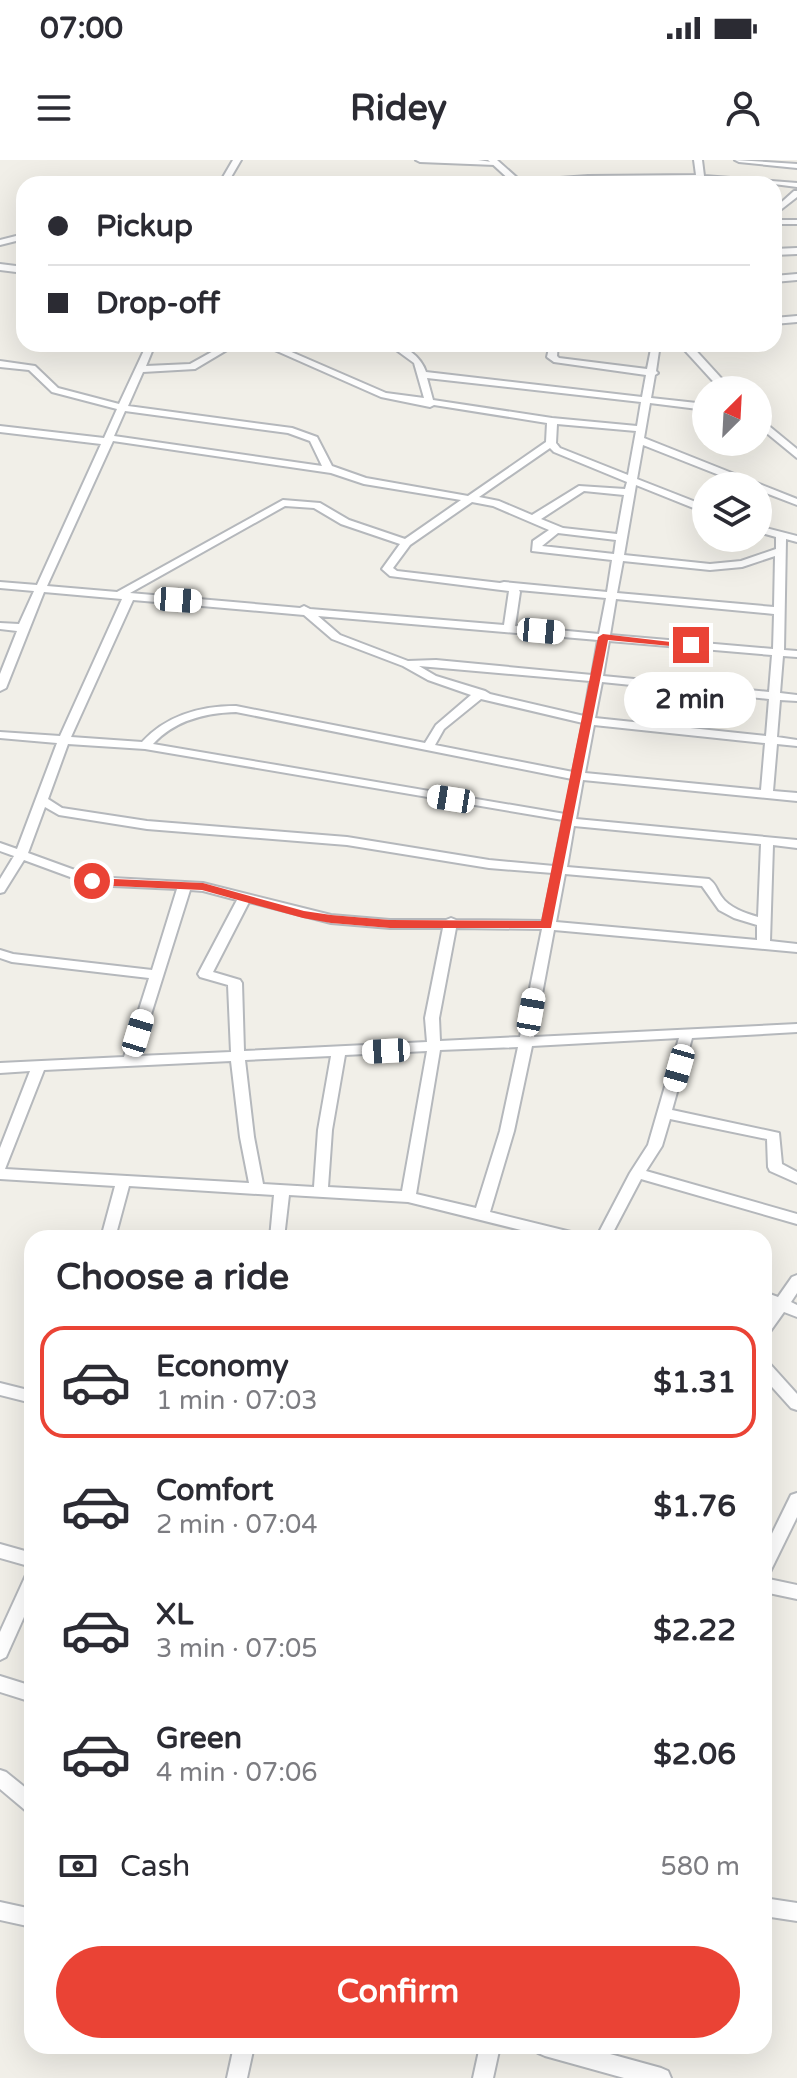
<!DOCTYPE html>
<html lang="en">
<head>
<meta charset="utf-8">
<style>
	:root { --surface:#fff; --page:#f7f7f7; --text:#2b2b33; --muted:#7c7c81; --line:#e1e1e2; --accent:#ea4335 }
	body { margin:0; font-family:"Varela Round",sans-serif; background:var(--page); color:var(--text); height:100vh; display:flex; flex-direction:column; font-size:30px; white-space:nowrap }
	* { box-sizing:border-box; margin:0 }
	p { font-size:26px; color:var(--muted) }
	.icon { flex:none; width:44px; height:44px; fill:none; stroke:currentColor; stroke-width:2; stroke-linecap:round; stroke-linejoin:round }
	.map { position:relative; flex:1; overflow:hidden }
	.details { position:absolute; left:24px; top:1070px; width:748px; height:824px; display:flex; flex-direction:column; background:var(--surface); border-radius:24px; box-shadow:0 8px 32px #0002 }
	.details>* { flex:none }
	.guide { position:absolute; left:16px; top:16px; width:766px; height:176px; border-radius:24px; box-shadow:0 8px 32px #0002; display:grid; align-content:center; height:176px; padding:0 32px; background:var(--surface) }
	.needle { width:52px; rotate:24deg }
	.tools { position:absolute; left:692px; top:216px; display:grid; gap:16px }
	.tools a { display:grid; place-items:center; width:80px; height:80px; border-radius:50%; background:var(--surface); box-shadow:0 8px 32px #0002; font-size:40px }
	.end { position:absolute; width:36px; height:36px; margin:-18px; border:10px solid #ea4335; background:#fff; box-shadow:0 0 0 4px #fff }
	.from { border-radius:50% }
	.bubble { position:absolute; height:56px; border-radius:28px; background:var(--surface); box-shadow:0 8px 32px #0002; font-size:26px; font-weight:700; line-height:56px; text-align:center }
	.car { position:absolute; width:24px; height:48px; margin:-24px -12px; border-radius:10px; box-shadow:0 0 6px 2px #0007; background:linear-gradient(#fff 24%,#345 0 40%,#fff 0 76%,#345 0 86%,#fff 0) }
	.guide b { display:flex; align-items:center; gap:28px; height:76px; font-size:30px }
	.guide b+b { border-top:2px solid var(--line) }
	.guide i { width:20px; height:20px; background:var(--text) }
	ul { padding:0; list-style:none }
	li { display:flex; align-items:center; gap:24px; height:112px; margin:0 16px 12px; padding:0 16px; border:4px solid transparent; border-radius:24px }
	li div { flex:1 }
	li b { display:block; font-size:30px }
	li em { font-style:normal; font-weight:700 }
	li.current { border-color:var(--accent) }
	li>.icon { width:72px; height:72px; stroke-width:1.5 }
	h2 { padding:0 32px; font-size:36px; line-height:96px }
	.pay { display:flex; align-items:center; gap:20px; height:88px; padding:0 32px; font-size:30px }
	.pay p { margin-inline-start:auto }
	.button { display:flex; gap:16px; margin-top:auto; padding:16px 32px }
	.button a { flex:1; height:92px; border-radius:48px; background:var(--accent); color:#fff; font-size:32px; font-weight:700; line-height:92px; text-align:center }
	.status { display:flex; justify-content:space-between; align-items:center; height:56px; padding:0 40px; background:var(--surface); direction:ltr }
	.status svg { height:22px; fill:currentColor }
	header { display:flex; justify-content:space-between; align-items:center; height:104px; padding:0 32px; background:var(--surface); font-size:36px; font-weight:700 }
	.map>svg:first-child { display:block }
	.lines { fill:none; stroke-linecap:round; stroke-linejoin:round }
	.minor-casing { stroke:#b5b8bc; stroke-width:4 }
	.tertiary-casing { stroke:#b5b8bc; stroke-width:4 }
	.minor { fill:#fff; fill-rule:evenodd }
	.tertiary { fill:#fff; fill-rule:evenodd }
	.route { fill:#ea4335 }
</style>
</head>
<body>
<div class="status"><b>07:00</b><svg viewBox="0 0 49 12"><path d="M0 12V9h3v3zM5 12V6h3v6zM10 12V3h3v9zM15 12V0h3v12zM26 1h20v11H26zM47 4h2v5h-2z"/></svg></div>
<header><svg class="icon" aria-label="menu" viewBox="0 0 24 24"><path d="M4 6h16M4 12h16M4 18h16"/></svg>Ridey<svg class="icon" aria-label="person" viewBox="0 0 24 24"><circle cx="12" cy="8" r="4"/><path d="M4 21q1-7 8-7t8 7"/></svg></header>
<div class="map">
<svg width="797" height="1918" viewBox="0 0 797 1918">
	<rect width="100%" height="100%" fill="#f1efe8"/>
	<g class="lines">
		<g class="minor-casing">
			<g id="minor">
				<polygon points="233,0 241,0 227,24 219,24"/>
				<polygon points="416,0 478,0 499,3 495,5 420,2"/>
				<polygon points="694,0 702,0 704,16 797,23 797,27 774,24 658,20 514,23 518,21 588,16 696,15"/>
				<polygon points="735,0 797,4 797,8 739,2"/>
				<polygon points="391,22 426,22 430,24 387,24"/>
				<polygon points="794,31 797,31 797,37 774,55 774,49"/>
				<rect x="774" y="60" width="23" height="4"/>
				<polygon points="24,74 24,79 0,85 0,80"/>
				<polygon points="797,88 797,94 774,95 774,89"/>
				<polygon points="0,104 24,107 24,113 0,110"/>
				<polygon points="797,114 797,120 774,122 774,116"/>
				<polygon points="797,156 797,162 774,164 774,158"/>
				<path d="M147,184H155L146,206L190,204L226,184H237L195,209L143,212L128,246L292,268L317,277L332,306L366,318L468,336L546,282L547,263L434,245L430,247L381,237L261,184H273L386,233L424,238L414,203L388,184C404,184 421,196 426,212L642,237L646,215L554,202L547,197L550,184H558L557,196L559,198L647,209L652,184H660L656,211L658,213L655,215L651,238L706,244V250L650,243L644,278L797,339V345L758,330V326H747L643,285L637,319L706,346V353L636,325L624,395L710,404L741,401L776,389V377L758,372V366L797,376V382L786,379L784,490L797,491V497L783,496L780,533L797,535V541L780,540L777,577L797,580V586L777,584L773,631L797,633V641L583,620L576,659L797,680V688L773,685L770,781L797,784V792L554,770L534,877L797,864V872L692,878L672,950L779,973L782,1004L797,1012V1023L770,1011L768,1007L767,979L670,959L662,986L646,1011L797,1054V1064L641,1019L610,1078H596L630,1013L648,985L679,878L532,886L514,971L490,1052L575,1073L580,1074L582,1078H553L408,1042L289,1035L284,1078H270L274,1035L129,1026L115,1078H101L115,1026L0,1019V988L30,911L0,913V903L124,897L149,818L12,802L0,798V790L13,794L152,810L177,729L92,725L24,700L4,732L0,733V719L14,696L0,691V683L17,689L57,583L0,578V572L60,576L122,439L44,432L6,528L0,531V514L17,471L0,469V463L19,464L34,431L0,428V422L37,425L101,284L0,272V266L104,278L117,249L52,232L29,210L0,207V201L35,206L58,228L119,244ZM427,218L641,242L637,266L552,258L433,240ZM125,251L288,273L310,281L322,306L114,276ZM557,264L636,271L628,315L560,288L556,283ZM113,281L331,313L364,324L461,340L405,379L349,360L320,343L283,340L117,432L47,426ZM550,288L554,292L627,322L625,329L579,326L532,355L499,341L479,337ZM584,331L624,335L617,374L563,368L541,359ZM472,342L493,346L549,370L533,381L532,391L612,400L607,432L504,422L500,423L397,411L393,408L410,385ZM285,346L314,348L341,364L400,384L382,409L390,416L509,431L504,465L310,449L304,446L300,448L130,433ZM558,373L616,380L614,394L542,386ZM775,396L774,447L617,433L623,401L710,410L742,407ZM519,430L606,438L599,474L515,466L520,432ZM616,439L774,454L773,489L610,475ZM133,440L304,455L332,479L403,506L428,520L471,535L436,565L425,583L236,546C200,546 167,555 142,582L71,577ZM318,456L598,480L592,515L436,500L408,501L340,475ZM609,481L772,495L769,532L603,516ZM419,506L590,521L584,556L490,534L485,531L436,516ZM602,522L769,539L766,576L595,558ZM481,539L583,563L573,612L435,585L444,569ZM236,552L572,619L565,654L153,584C175,560 205,553 236,552ZM594,565L765,583L761,630L585,613ZM68,584L145,589L563,660L554,706L489,700L347,677L147,661L62,648L48,639ZM45,647L59,655L147,669L347,685L489,708L553,713L543,761L456,760L451,758L446,760H390L331,755L203,723L94,717L28,693ZM574,666L761,684L758,757C745,753 729,748 721,736C716,729 717,725 709,719L567,707ZM565,714L702,726L719,750L734,758L757,765V780L556,762ZM190,730L203,731L237,740L198,814L200,817L228,825L231,892L138,896ZM249,742L331,763L390,768H443L425,858L427,882L244,891L242,823L240,820L213,812ZM456,768L542,769L520,877L440,881L439,858ZM518,887L500,971L476,1048L416,1034L440,890ZM427,891L402,1031L328,1027L332,970L345,895ZM331,896L318,970L314,1027L263,1024L254,977L245,900ZM231,901L240,977L249,1023L5,1009L44,910Z"/>
				<polygon points="797,1115 797,1133 791,1142 797,1145 797,1157 784,1152 769,1173 764,1175 764,1157 771,1147 764,1144 764,1132 778,1137 792,1117"/>
				<polygon points="764,1202 770,1204 797,1234 797,1250 791,1248 764,1218"/>
				<polygon points="0,1223 32,1231 32,1243 0,1235"/>
				<polygon points="797,1333 797,1357 770,1412 764,1414 764,1390 791,1335"/>
				<polygon points="0,1384 32,1393 32,1407 0,1398"/>
				<polygon points="32,1413 32,1439 6,1497 0,1500 0,1472 26,1415"/>
				<polygon points="764,1418 797,1425 797,1439 764,1432"/>
				<polygon points="0,1516 32,1526 32,1542 0,1532"/>
				<polygon points="0,1610 6,1612 32,1633 32,1652 25,1650 0,1629"/>
				<polygon points="764,1738 797,1743 797,1761 764,1756"/>
				<polygon points="0,1742 32,1749 32,1767 0,1760"/>
				<polygon points="234,1886 254,1886 247,1918 227,1918"/>
				<polygon points="480,1886 500,1886 493,1918 473,1918"/>
				<polygon points="535,1886 581,1886 661,1908 668,1911 671,1918 624,1918 545,1896 538,1893"/>
			</g>
		</g>
		<g class="tertiary-casing">
			<g id="tertiary">
				<polygon points="488,0 497,0 524,24 514,24"/>
				<polygon points="679,184 690,184 732,230 721,230"/>
				<polygon points="758,257 797,289 797,298 758,266"/>
			</g>
		</g>
		<use href="#minor" class="minor"/>
		<use href="#tertiary" class="tertiary"/>
	</g>
	<polygon class="route" points="603,474 696,485 691,488 608,480 551,768 390,768 331,763 303,758 202,730 92,725 87,721 92,718 203,723 304,751 331,755 390,760 541,761 598,477"/>
</svg>
<div class="tools">
<a><svg class="needle" viewBox="-14 -14 28 28"><path d="M0-13l5 13h-10z" fill="#e53935"/><path d="M0 13l5-13h-10z" fill="#7c7c81"/></svg></a>
<a><svg class="icon" aria-label="layers" viewBox="0 0 24 24"><path d="M12 4l9 5-9 5-9-5zM3 14l9 5 9-5"/></svg></a>
</div>
<i class="end from" style="left:92px;top:721px"></i>
<i class="end" style="left:691px;top:485px"></i>
<div class="bubble" style="left:624px;top:512px;width:132px">2 min</div>
<i class="car" style="left:178px;top:440px;rotate:94deg"></i>
<i class="car" style="left:541px;top:471px;rotate:95deg"></i>
<i class="car" style="left:451px;top:639px;rotate:279deg"></i>
<i class="car" style="left:531px;top:852px;rotate:10deg"></i>
<i class="car" style="left:138px;top:873px;rotate:17deg"></i>
<i class="car" style="left:386px;top:891px;rotate:267deg"></i>
<i class="car" style="left:679px;top:908px;rotate:196deg"></i>
<div class="guide">
<b><i class="from"></i>Pickup</b>
<b><i></i>Drop-off</b>
</div>
<section class="details">
<h2>Choose a ride</h2>
<ul>
<li class="current"><svg class="icon" aria-label="car" viewBox="0 0 24 24"><path d="M5 17H2v-5l4-1 3-4h7l3 4 3 1v5h-3M9 17h6M6 11h13"/><circle cx="7" cy="17" r="2"/><circle cx="17" cy="17" r="2"/></svg><div><b>Economy</b><p>1 min · 07:03</p></div><em>$1.31</em></li>
<li><svg class="icon" aria-label="car" viewBox="0 0 24 24"><path d="M5 17H2v-5l4-1 3-4h7l3 4 3 1v5h-3M9 17h6M6 11h13"/><circle cx="7" cy="17" r="2"/><circle cx="17" cy="17" r="2"/></svg><div><b>Comfort</b><p>2 min · 07:04</p></div><em>$1.76</em></li>
<li><svg class="icon" aria-label="car" viewBox="0 0 24 24"><path d="M5 17H2v-5l4-1 3-4h7l3 4 3 1v5h-3M9 17h6M6 11h13"/><circle cx="7" cy="17" r="2"/><circle cx="17" cy="17" r="2"/></svg><div><b>XL</b><p>3 min · 07:05</p></div><em>$2.22</em></li>
<li><svg class="icon" aria-label="car" viewBox="0 0 24 24"><path d="M5 17H2v-5l4-1 3-4h7l3 4 3 1v5h-3M9 17h6M6 11h13"/><circle cx="7" cy="17" r="2"/><circle cx="17" cy="17" r="2"/></svg><div><b>Green</b><p>4 min · 07:06</p></div><em>$2.06</em></li>
</ul>
<div class="pay"><svg class="icon" aria-label="cash" viewBox="0 0 24 24"><path d="M3 7h18v10H3z"/><circle cx="12" cy="12" r="2"/></svg>Cash<p>580 m</p></div>
<div class="button"><a>Confirm</a></div>
</section>
</div>
</body>
</html>
